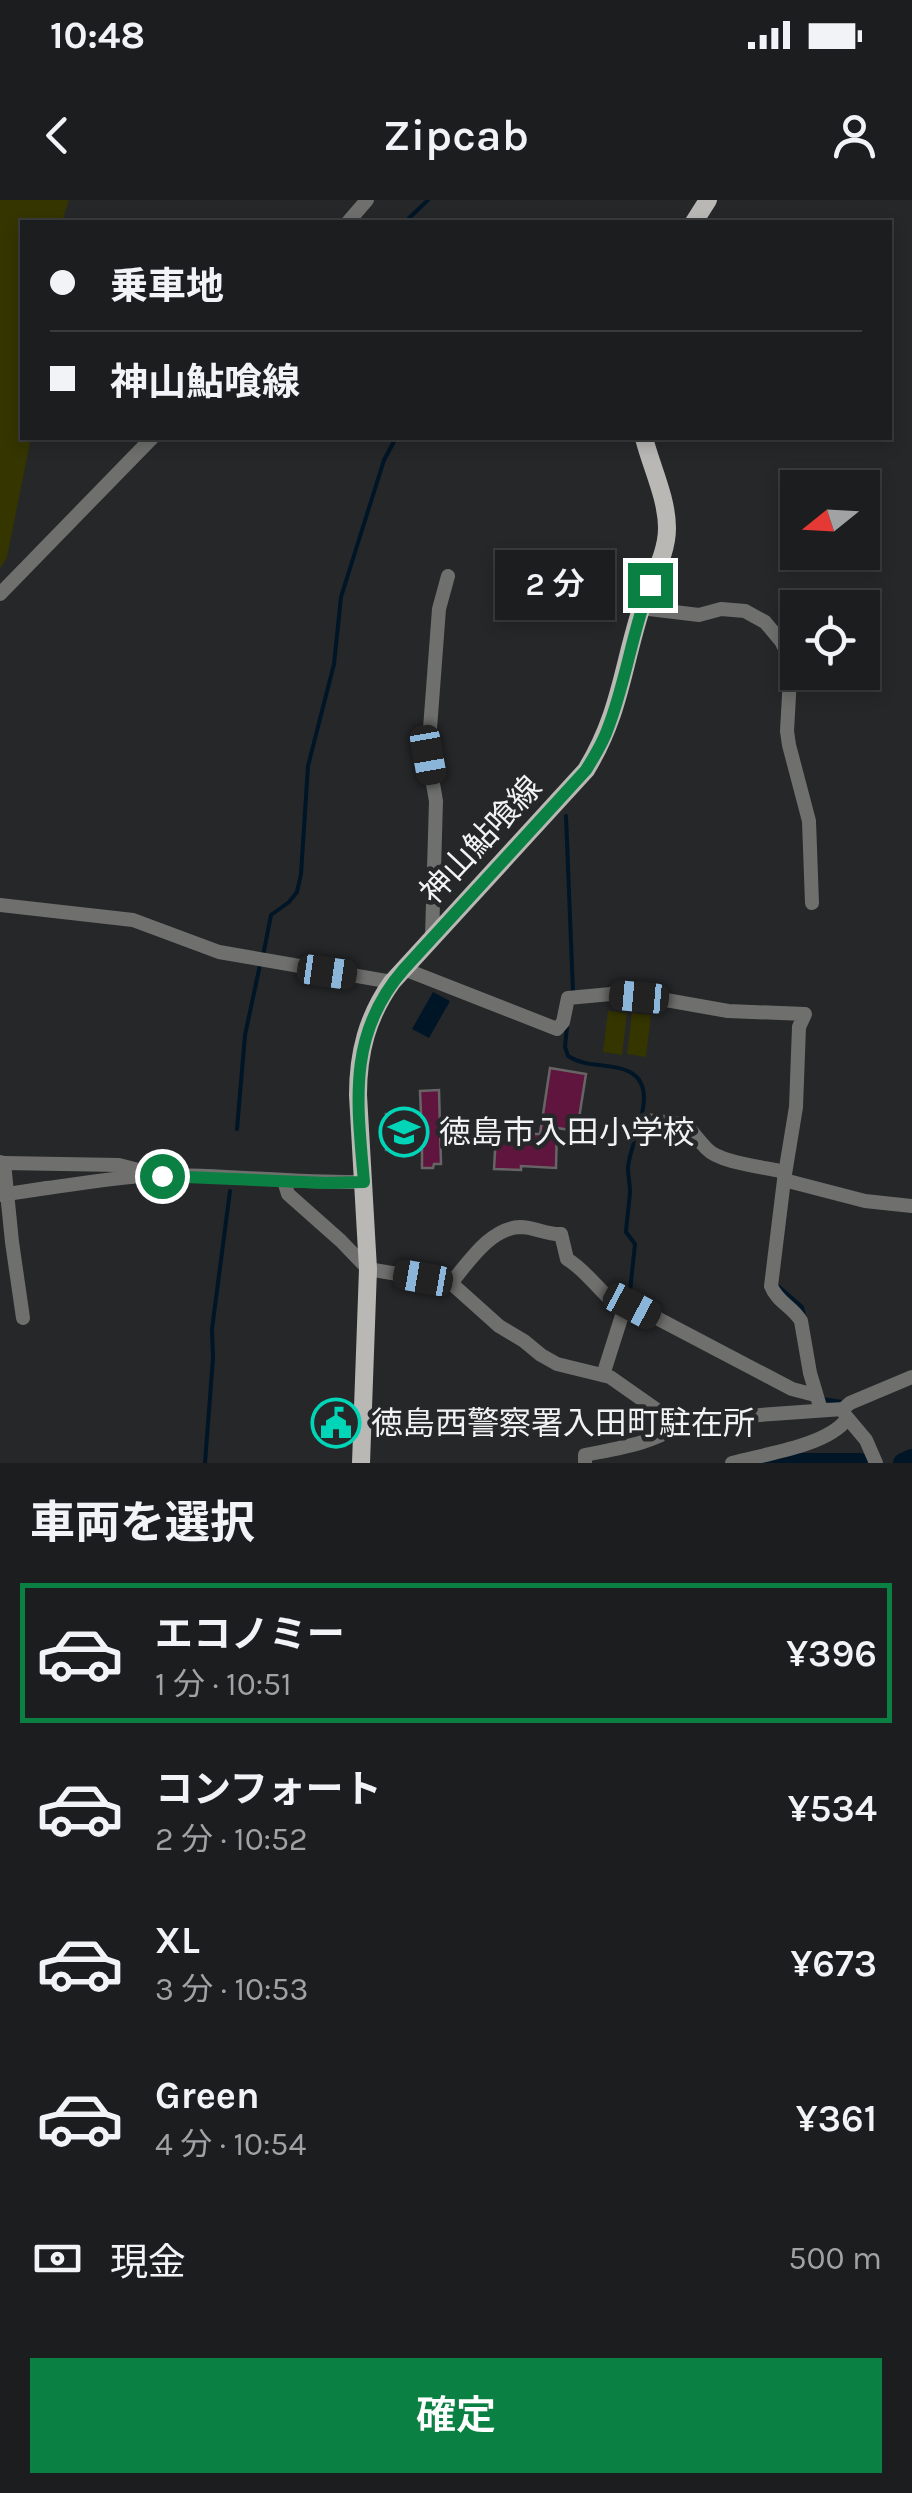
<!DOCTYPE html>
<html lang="ja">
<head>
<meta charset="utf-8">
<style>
	:root { --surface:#1c1d1f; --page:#292a2c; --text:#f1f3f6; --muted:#a0a2a4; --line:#3a3b3d; --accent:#0b8043 }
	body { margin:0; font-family:Karla,"Noto Sans JP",sans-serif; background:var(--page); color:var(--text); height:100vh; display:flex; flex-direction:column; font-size:38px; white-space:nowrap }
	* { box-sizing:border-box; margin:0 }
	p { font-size:32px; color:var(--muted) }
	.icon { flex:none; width:55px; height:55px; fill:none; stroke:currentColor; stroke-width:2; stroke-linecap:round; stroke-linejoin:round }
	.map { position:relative; height:1263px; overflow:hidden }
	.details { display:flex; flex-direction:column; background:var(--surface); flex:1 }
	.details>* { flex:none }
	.guide { position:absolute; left:20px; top:20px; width:872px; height:220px; border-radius:0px; box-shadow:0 5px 15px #0003,0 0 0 2px var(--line); display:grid; align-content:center; height:220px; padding:0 30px; background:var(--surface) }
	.needle { width:65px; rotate:252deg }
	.tools { position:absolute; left:780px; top:270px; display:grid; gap:20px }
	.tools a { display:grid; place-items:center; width:100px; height:100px; border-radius:0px; background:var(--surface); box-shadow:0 5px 15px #0003,0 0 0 2px var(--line); font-size:50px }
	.end { position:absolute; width:45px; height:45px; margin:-22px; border:12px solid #0b8043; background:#fff; box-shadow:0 0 0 5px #fff }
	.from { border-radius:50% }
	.bubble { position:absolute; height:70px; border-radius:0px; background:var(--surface); box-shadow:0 5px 15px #0003,0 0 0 2px var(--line); font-size:32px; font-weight:600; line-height:70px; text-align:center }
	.car { position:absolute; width:30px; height:60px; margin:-30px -15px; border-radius:12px; box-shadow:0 0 8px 2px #0007; background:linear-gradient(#222 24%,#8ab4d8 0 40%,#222 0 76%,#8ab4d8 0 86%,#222 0) }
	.guide b { display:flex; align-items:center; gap:35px; height:95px; font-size:38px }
	.guide b+b { border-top:2px solid var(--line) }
	.guide i { width:25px; height:25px; background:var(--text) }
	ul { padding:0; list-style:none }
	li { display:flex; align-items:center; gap:30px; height:140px; margin:0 20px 15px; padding:0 10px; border:5px solid transparent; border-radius:0px }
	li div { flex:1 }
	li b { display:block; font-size:38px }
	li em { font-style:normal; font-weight:600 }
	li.active { border-color:var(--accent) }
	li>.icon { width:90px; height:90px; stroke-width:1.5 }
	h2 { padding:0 30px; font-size:45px; line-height:120px }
	.pay { display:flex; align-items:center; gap:25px; height:110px; padding:0 30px; font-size:38px }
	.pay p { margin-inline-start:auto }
	.action { display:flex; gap:20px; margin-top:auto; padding:20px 30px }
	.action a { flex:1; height:115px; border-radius:0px; background:var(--accent); color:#fff; font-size:40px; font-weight:600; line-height:115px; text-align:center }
	.status { display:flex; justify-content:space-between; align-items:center; height:70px; padding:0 50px; background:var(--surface); direction:ltr }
	.status svg { height:28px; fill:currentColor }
	header { display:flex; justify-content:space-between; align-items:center; height:130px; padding:0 30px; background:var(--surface); font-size:45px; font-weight:600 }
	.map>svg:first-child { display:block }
	.green { fill:#353500 }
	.water { fill:#001526 }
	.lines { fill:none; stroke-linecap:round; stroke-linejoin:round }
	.stream { stroke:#001526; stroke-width:4 }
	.river { stroke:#001526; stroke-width:20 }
	.building { fill:#60153f; stroke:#676465; stroke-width:2.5 }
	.minor { stroke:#6f6f6e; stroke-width:14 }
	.major { stroke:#b9b8b5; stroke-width:18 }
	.minor-bridge { stroke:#6f6f6e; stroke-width:14 }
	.route { stroke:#0b8043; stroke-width:12 }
	.labels { text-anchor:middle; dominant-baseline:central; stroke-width:9; stroke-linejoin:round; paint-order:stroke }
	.street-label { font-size:32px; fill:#f1f2f4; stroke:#262729 }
	.poi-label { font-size:32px; fill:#f1f2f4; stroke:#262729; text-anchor:start }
</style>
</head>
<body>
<div class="status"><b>10:48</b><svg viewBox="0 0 49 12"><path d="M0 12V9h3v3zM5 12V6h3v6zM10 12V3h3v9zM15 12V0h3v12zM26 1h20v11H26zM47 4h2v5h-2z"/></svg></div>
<header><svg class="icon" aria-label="back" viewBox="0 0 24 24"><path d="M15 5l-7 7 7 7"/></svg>Zipcab<svg class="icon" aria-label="person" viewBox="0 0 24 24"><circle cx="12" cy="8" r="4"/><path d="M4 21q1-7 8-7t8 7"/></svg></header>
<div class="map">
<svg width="912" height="1263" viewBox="0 0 912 1263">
	<rect width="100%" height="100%" fill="#262729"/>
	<g class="green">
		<polygon points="0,0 69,0 62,22 22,22 22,238 31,238 7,357 0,369"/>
		<polygon points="608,811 627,813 622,855 603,852"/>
		<polygon points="632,813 651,815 646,857 627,854"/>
	</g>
	<polygon class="water" points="433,792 450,801 429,838 412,829"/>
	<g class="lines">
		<g class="stream">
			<polyline points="405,22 428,0"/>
			<polyline points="566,616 573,792"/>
			<polyline points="263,756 271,715 289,702 297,692 301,674 308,566 334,464 341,397 384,260 396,238"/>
			<path d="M567,826L565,847L568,856C588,869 612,862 630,872C662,889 629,943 628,968C628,976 630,984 630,992C629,1005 627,1019 626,1032L635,1044L629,1101"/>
			<polyline points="237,929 245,835 260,765"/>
			<polyline points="779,1087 802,1107 804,1116"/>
			<polyline points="822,1199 842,1202"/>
			<polyline points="205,1263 213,1158 212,1129 230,991"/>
		</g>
		<g class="river">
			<polyline points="763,1263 860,1263"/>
			<polyline points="903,1263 912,1259"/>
		</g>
	</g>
	<g class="building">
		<polygon points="550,868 586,874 577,931 557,928 556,968 521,966 521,970 494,969 496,934 540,934"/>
		<polygon points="439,890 441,964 434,964 433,968 422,968 422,950 386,950 386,914 421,914 420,891"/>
	</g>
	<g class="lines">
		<g class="minor">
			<polyline points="348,22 367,0"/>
			<polyline points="0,394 152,238"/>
			<polyline points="641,408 699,415 721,409 745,411 765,422 781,441 791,460 787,531 789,545 809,621 812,703"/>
			<polyline points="0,705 133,720 219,752 392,782"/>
			<polyline points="432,737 436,601 428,555 439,409 448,376"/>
			<path d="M404,769L557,829L563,822L568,798L611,794L666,800L728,811L805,814L799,827L796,907L784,980L771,1086C777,1102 793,1107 801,1121L810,1173L821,1210"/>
			<path d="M645,920L685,924C693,932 699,941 707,949C720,963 765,967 785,972"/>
			<polyline points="0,962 4,963 12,1042 23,1118"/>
			<polyline points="4,963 119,965 146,972"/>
			<polyline points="784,980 865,1001 912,1006"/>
			<polyline points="284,981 288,994 341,1041 368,1069 451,1083 499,1126 524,1141 541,1155 557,1164 610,1177 667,1217 676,1221 843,1209 850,1203 912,1177"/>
			<path d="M47,988C85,983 123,976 162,975C229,975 297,983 364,982"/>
			<path d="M451,1083C468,1063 490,1028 520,1027C535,1027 547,1035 561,1034L567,1059C589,1072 601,1096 624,1109"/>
			<polyline points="603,1175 624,1109 632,1105 792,1189 815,1195"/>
			<polyline points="845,1215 866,1240 876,1263"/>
			<path d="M585,1263V1255C614,1249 659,1243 681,1222"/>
			<path d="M732,1263C764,1254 827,1246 847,1219"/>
		</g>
		<g class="major">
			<polyline points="694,22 708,0"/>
			<path d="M361,1263L368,1069L358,895C358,853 367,817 392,782L586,570C620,514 622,469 641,409C649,382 667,357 667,328C667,298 651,266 644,238"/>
		</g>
		<polyline class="minor-bridge" points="0,995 47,988"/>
	</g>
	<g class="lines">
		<path class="route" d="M162,976L326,983L364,982C357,902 347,834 404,769L586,570C594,557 603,543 608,528C626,482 632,432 650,385"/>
	</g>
	<defs>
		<g id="school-ring" transform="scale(2.5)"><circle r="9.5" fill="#262729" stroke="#00d5b7" stroke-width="1.5"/><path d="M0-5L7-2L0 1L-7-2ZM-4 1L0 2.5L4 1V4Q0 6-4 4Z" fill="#00d5b7"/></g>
		<g id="civic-ring" transform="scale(2.5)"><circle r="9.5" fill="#262729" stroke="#00d5b7" stroke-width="1.5"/><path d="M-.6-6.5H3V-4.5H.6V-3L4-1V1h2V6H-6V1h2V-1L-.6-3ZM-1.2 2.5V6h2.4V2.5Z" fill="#00d5b7"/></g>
	</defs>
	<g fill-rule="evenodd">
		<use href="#school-ring" x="404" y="932"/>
		<use href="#civic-ring" x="336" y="1223"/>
	</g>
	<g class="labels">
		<g class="street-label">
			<text transform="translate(481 640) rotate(-47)">神山鮎喰線</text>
		</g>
		<g class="poi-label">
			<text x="439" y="932">徳島市入田小学校</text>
			<text x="371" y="1223">徳島西警察署入田町駐在所</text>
		</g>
	</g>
</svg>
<div class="tools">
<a><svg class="needle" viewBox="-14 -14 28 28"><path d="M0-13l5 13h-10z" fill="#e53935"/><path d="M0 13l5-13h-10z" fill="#a0a2a4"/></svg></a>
<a><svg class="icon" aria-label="locate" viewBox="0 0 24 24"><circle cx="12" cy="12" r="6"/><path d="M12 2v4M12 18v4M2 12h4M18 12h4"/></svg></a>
</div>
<i class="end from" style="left:162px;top:976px"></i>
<i class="end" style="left:650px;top:385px"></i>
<div class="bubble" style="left:495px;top:350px;width:120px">2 分</div>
<i class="car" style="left:428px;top:555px;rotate:170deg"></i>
<i class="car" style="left:327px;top:772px;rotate:98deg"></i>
<i class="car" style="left:639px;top:797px;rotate:275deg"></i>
<i class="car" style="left:423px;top:1078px;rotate:280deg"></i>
<i class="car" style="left:632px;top:1106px;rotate:118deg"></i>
<div class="guide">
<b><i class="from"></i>乗車地</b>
<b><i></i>神山鮎喰線</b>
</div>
</div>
<section class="details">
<h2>車両を選択</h2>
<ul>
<li class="active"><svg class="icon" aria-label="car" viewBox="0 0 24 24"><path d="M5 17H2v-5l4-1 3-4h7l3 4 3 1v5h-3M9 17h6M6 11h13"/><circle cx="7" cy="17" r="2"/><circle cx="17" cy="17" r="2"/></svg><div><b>エコノミー</b><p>1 分 · 10:51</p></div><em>¥396</em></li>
<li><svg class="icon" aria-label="car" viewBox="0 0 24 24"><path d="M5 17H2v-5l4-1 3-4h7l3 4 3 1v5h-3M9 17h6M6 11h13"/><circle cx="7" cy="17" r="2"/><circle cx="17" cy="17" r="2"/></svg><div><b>コンフォート</b><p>2 分 · 10:52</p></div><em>¥534</em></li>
<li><svg class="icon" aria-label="car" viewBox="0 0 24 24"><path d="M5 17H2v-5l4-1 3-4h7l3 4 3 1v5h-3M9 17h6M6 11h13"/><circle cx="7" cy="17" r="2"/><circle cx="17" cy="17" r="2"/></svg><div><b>XL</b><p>3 分 · 10:53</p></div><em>¥673</em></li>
<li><svg class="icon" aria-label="car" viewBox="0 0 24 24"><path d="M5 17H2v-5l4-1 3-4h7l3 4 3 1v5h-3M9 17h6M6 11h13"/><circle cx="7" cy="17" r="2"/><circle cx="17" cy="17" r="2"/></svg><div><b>Green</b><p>4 分 · 10:54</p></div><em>¥361</em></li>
</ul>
<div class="pay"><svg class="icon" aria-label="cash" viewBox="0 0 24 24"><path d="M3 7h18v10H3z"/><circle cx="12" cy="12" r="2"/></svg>現金<p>500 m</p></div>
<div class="action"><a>確定</a></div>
</section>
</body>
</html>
